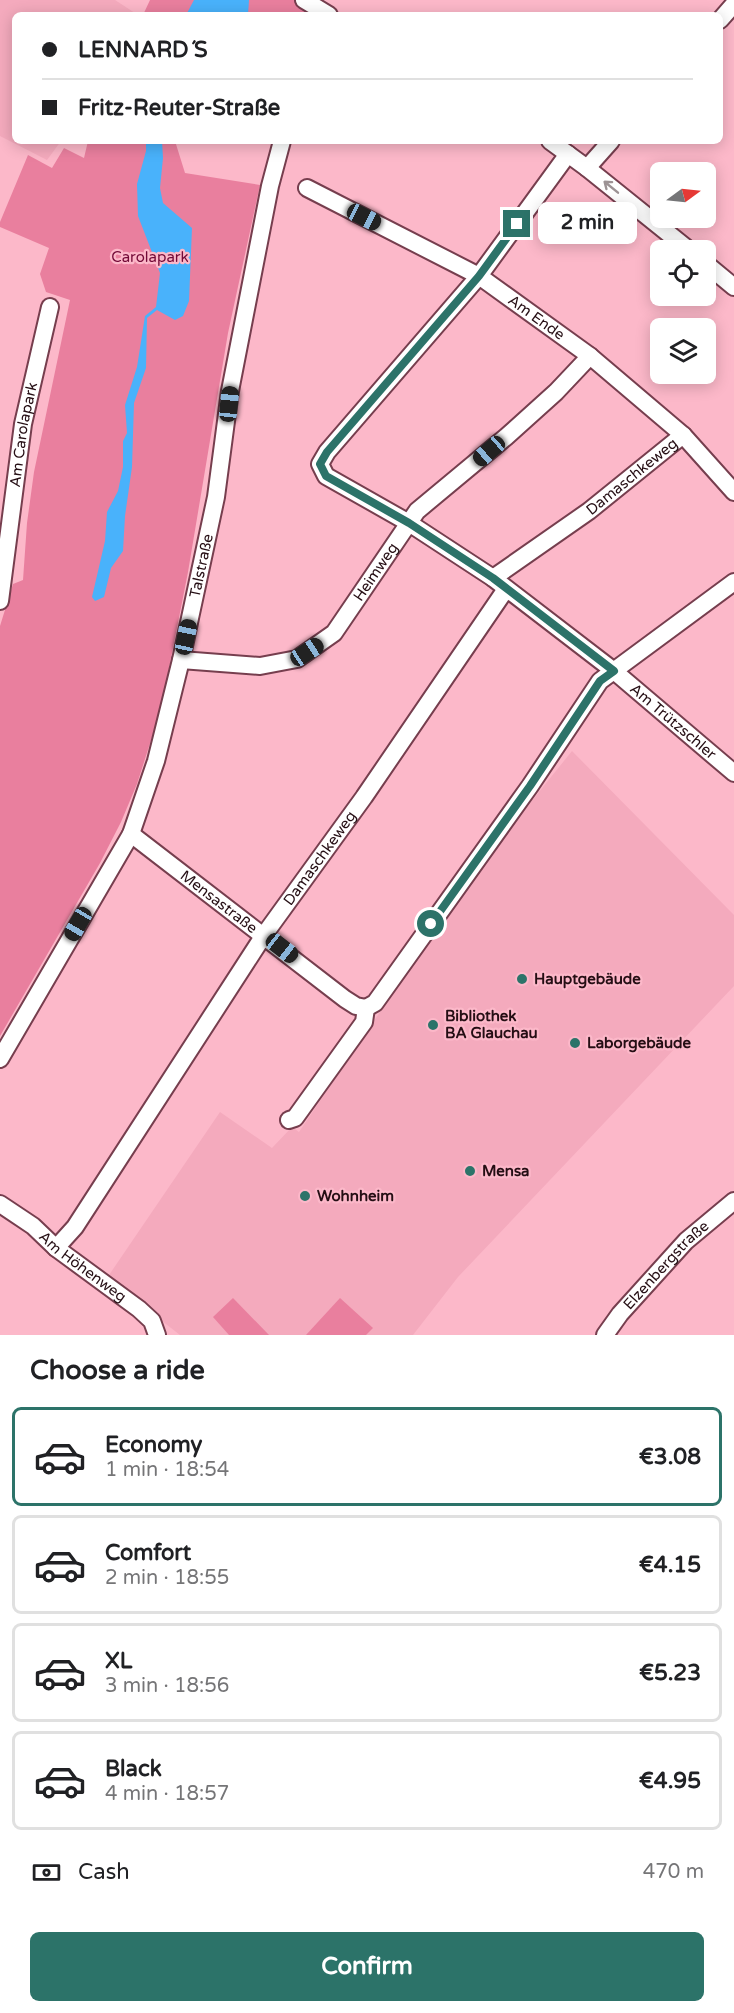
<!DOCTYPE html>
<html lang="en">
<head>
<meta charset="utf-8">
<style>
	:root { --surface:#fff; --page:#f2f2f2; --text:#202124; --muted:#757577; --line:#e0e0e0; --accent:#2c7369 }
	body { margin:0; font-family:"Varela Round",sans-serif; background:var(--page); color:var(--text); height:100vh; display:flex; flex-direction:column; font-size:22px; white-space:nowrap }
	* { box-sizing:border-box; margin:0 }
	p { font-size:20px; color:var(--muted) }
	.icon { flex:none; width:33px; height:33px; fill:none; stroke:currentColor; stroke-width:2; stroke-linecap:round; stroke-linejoin:round }
	.map { position:relative; height:1335px; overflow:hidden }
	.panel { display:flex; flex-direction:column; background:var(--surface); flex:1 }
	.panel>* { flex:none }
	.hud { position:absolute; left:12px; top:12px; width:711px; height:132px; border-radius:9px; box-shadow:0 3px 15px #0003; display:grid; align-content:center; height:132px; padding:0 30px; background:var(--surface) }
	.needle { width:39px; rotate:75deg }
	.tools { position:absolute; left:650px; top:162px; display:grid; gap:12px }
	.tools a { display:grid; place-items:center; width:66px; height:66px; border-radius:9px; background:var(--surface); box-shadow:0 3px 15px #0003; font-size:30px }
	.end { position:absolute; width:27px; height:27px; margin:-14px; border:8px solid #2c7369; background:#fff; box-shadow:0 0 0 3px #fff }
	.from { border-radius:50% }
	.bubble { position:absolute; height:42px; border-radius:9px; background:var(--surface); box-shadow:0 3px 15px #0003; font-size:20px; font-weight:800; line-height:42px; text-align:center }
	.car { position:absolute; width:18px; height:36px; margin:-18px -9px; border-radius:8px; box-shadow:0 0 4px 2px #0007; background:linear-gradient(#222 24%,#8ab4d8 0 40%,#222 0 76%,#8ab4d8 0 86%,#222 0) }
	.hud b { display:flex; align-items:center; gap:21px; height:57px; font-size:22px }
	.hud b+b { border-top:2px solid var(--line) }
	.hud i { width:15px; height:15px; background:var(--text) }
	ul { padding:0; list-style:none }
	li { display:flex; align-items:center; gap:18px; height:99px; margin:0 12px 9px; padding:0 18px; border:3px solid var(--line); border-radius:9px }
	li div { flex:1 }
	li b { display:block; font-size:22px }
	li em { font-style:normal; font-weight:800 }
	li.selected { border-color:var(--accent) }
	li>.icon { width:54px; height:54px; stroke-width:1.5 }
	h2 { padding:0 30px; font-size:27px; line-height:72px }
	.pay { display:flex; align-items:center; gap:15px; height:66px; padding:0 30px; font-size:22px }
	.pay p { margin-inline-start:auto }
	.primary-button { display:flex; gap:12px; margin-top:auto; padding:12px 30px }
	.primary-button a { flex:1; height:69px; border-radius:9px; background:var(--accent); color:#fff; font-size:24px; font-weight:800; line-height:69px; text-align:center }
	.map>svg:first-child { display:block }
	.built { fill:#f4aabd }
	.green { fill:#e97f9e }
	.water { fill:#49b2fb }
	.lines { fill:none; stroke-linecap:round; stroke-linejoin:round }
	.minor-casing { stroke:#763e4e; stroke-width:20 }
	.minor { stroke:#fff; stroke-width:16 }
	.oneway { stroke:#9d9395 }
	.route { stroke:#2c7369; stroke-width:8 }
	.poi-dot { fill:#2c7369; stroke:#fcb8c9; stroke-width:2 }
	.labels { text-anchor:middle; dominant-baseline:central; stroke-width:4.5; stroke-linejoin:round; paint-order:stroke }
	.park-label { font-size:15px; fill:#720937; stroke:#fcb8c9 }
	.street-label { font-size:15px; fill:#250e14; stroke:#fcb8c9 }
	.poi-label { font-size:15px; font-weight:bold; fill:#250e14; stroke:#fcb8c9; text-anchor:start }
</style>
</head>
<body>
<div class="map">
<svg width="734" height="1335" viewBox="0 0 734 1335">
	<rect width="100%" height="100%" fill="#fcb8c9"/>
	<g class="built">
		<polygon points="0,0 115,0 138,15 15,15 15,141 61,141 47,160 0,136"/>
		<polygon points="572,751 734,915 734,986 458,1277 413,1335 180,1335 107,1278 220,1112 272,1148 292,1127 299,1132 380,1012 522,813"/>
	</g>
	<g class="green">
		<polygon points="150,0 304,0 314,8 312,15 143,15"/>
		<polygon points="88,141 175,141 185,173 260,185 228,333 188,572 161,709 137,784 121,822 100,863 0,1036 0,626 13,584 23,580 27,523 34,472 70,300 46,292 40,274 49,248 0,227 0,222 28,155 52,168 64,148 84,158"/>
		<polygon points="233,1298 269,1335 229,1335 213,1317"/>
		<polygon points="340,1298 373,1328 366,1335 306,1335"/>
	</g>
	<g class="water">
		<polygon points="194,0 249,0 248,15 186,15"/>
		<polygon points="146,141 162,141 163,158 160,188 163,203 192,228 189,301 183,316 175,320 157,310 147,318 146,368 134,403 132,467 125,516 123,551 111,568 104,597 95,601 92,597 105,541 107,512 118,491 123,467 123,441 127,433 125,405 137,367 145,316 156,307 160,273 138,216 137,184 146,151"/>
	</g>
	<g class="lines">
		<g class="minor-casing">
			<g id="minor">
				<polyline points="304,0 329,15"/>
				<polyline points="720,20 734,4"/>
				<polyline points="550,141 587,168 689,250"/>
				<path id="s1" d="M568,154L479,276L327,452L320,464L326,476L409,523L493,578L614,671L734,773"/>
				<polyline points="587,168 611,141"/>
				<path id="s2" d="M307,188L479,276L590,356L683,435L734,492"/>
				<polyline points="705,263 734,287"/>
				<path id="s3" d="M493,578L589,511L683,435"/>
				<path id="s4" d="M0,601L23,424L50,307"/>
				<path id="s5" d="M181,660L260,666L297,659L334,633L417,511L506,437L556,392L590,356"/>
				<path id="s6" d="M131,834L345,999L356,1006L366,1008"/>
				<polyline points="366,1008 375,1003 530,786 600,681 734,582"/>
				<path id="s7" d="M0,1059L131,834L156,761L181,660L216,497L230,391L270,186L282,141"/>
				<polyline points="289,1120 295,1118 364,1022 366,1008"/>
				<path id="s8" d="M0,1204L33,1226L56,1248L139,1309L152,1321L157,1335"/>
				<path id="s9" d="M56,1248L75,1227L264,935L364,797L506,589"/>
				<path id="s10" d="M605,1335L620,1314L686,1241L734,1201"/>
			</g>
		</g>
		<use href="#minor" class="minor"/>
	</g>
	<defs><path id="oneway-shaft" d="M-6 0H5M1.5-3L5.5 0L1.5 3" fill="none" stroke-width="1.6" stroke-linecap="round" stroke-linejoin="round" transform="scale(1.5)"/></defs>
	<use class="oneway" href="#oneway-shaft" transform="translate(611 187) rotate(-141)"/>
	<g class="lines">
		<polyline class="route" points="431,924 530,786 600,681 614,671 493,578 409,523 326,476 320,464 327,452 479,276 517,224"/>
	</g>
	<g class="poi-dot">
		<circle cx="522" cy="979" r="6"/>
		<circle cx="433" cy="1025" r="6"/>
		<circle cx="575" cy="1043" r="6"/>
		<circle cx="470" cy="1171" r="6"/>
		<circle cx="305" cy="1196" r="6"/>
	</g>
	<g class="labels">
		<g class="park-label">
			<text x="150" y="257">Carolapark</text>
		</g>
		<g class="street-label">
			<text stroke="none"><textPath href="#s2" startOffset="264">Am Ende</textPath></text>
			<text stroke="none"><textPath href="#s4" startOffset="168">Am Carolapark</textPath></text>
			<text stroke="none"><textPath href="#s3" startOffset="172">Damaschkeweg</textPath></text>
			<text stroke="none"><textPath href="#s7" startOffset="538">Talstraße</textPath></text>
			<text stroke="none"><textPath href="#s5" startOffset="236">Heimweg</textPath></text>
			<text stroke="none"><textPath href="#s1" startOffset="837">Am Trützschler</textPath></text>
			<text stroke="none"><textPath href="#s9" startOffset="471">Damaschkeweg</textPath></text>
			<text stroke="none"><textPath href="#s6" startOffset="111">Mensastraße</textPath></text>
			<text stroke="none"><textPath href="#s8" startOffset="104">Am Höhenweg</textPath></text>
			<text stroke="none"><textPath href="#s10" startOffset="93">Elzenbergstraße</textPath></text>
		</g>
		<g class="poi-label">
			<text x="534" y="979">Hauptgebäude</text>
			<text x="445" y="1016">Bibliothek<tspan x="445" dy="17">BA Glauchau</tspan></text>
			<text x="587" y="1043">Laborgebäude</text>
			<text x="482" y="1171">Mensa</text>
			<text x="317" y="1196">Wohnheim</text>
		</g>
	</g>
</svg>
<div class="tools">
<a><svg class="needle" viewBox="-14 -14 28 28"><path d="M0-13l5 13h-10z" fill="#e53935"/><path d="M0 13l5-13h-10z" fill="#757577"/></svg></a>
<a><svg class="icon" aria-label="locate" viewBox="0 0 24 24"><circle cx="12" cy="12" r="6"/><path d="M12 2v4M12 18v4M2 12h4M18 12h4"/></svg></a>
<a><svg class="icon" aria-label="layers" viewBox="0 0 24 24"><path d="M12 4l9 5-9 5-9-5zM3 14l9 5 9-5"/></svg></a>
</div>
<i class="end from" style="left:431px;top:924px"></i>
<i class="end" style="left:517px;top:224px"></i>
<div class="bubble" style="left:538px;top:202px;width:99px">2 min</div>
<i class="car" style="left:364px;top:217px;rotate:117deg"></i>
<i class="car" style="left:229px;top:404px;rotate:6deg"></i>
<i class="car" style="left:489px;top:451px;rotate:229deg"></i>
<i class="car" style="left:186px;top:637px;rotate:12deg"></i>
<i class="car" style="left:307px;top:652px;rotate:57deg"></i>
<i class="car" style="left:78px;top:924px;rotate:210deg"></i>
<i class="car" style="left:282px;top:948px;rotate:128deg"></i>
<div class="hud">
<b><i class="from"></i>LENNARD´S</b>
<b><i></i>Fritz-Reuter-Straße</b>
</div>
</div>
<section class="panel">
<h2>Choose a ride</h2>
<ul>
<li class="selected"><svg class="icon" aria-label="car" viewBox="0 0 24 24"><path d="M5 17H2v-5l4-1 3-4h7l3 4 3 1v5h-3M9 17h6M6 11h13"/><circle cx="7" cy="17" r="2"/><circle cx="17" cy="17" r="2"/></svg><div><b>Economy</b><p>1 min · 18:54</p></div><em>€3.08</em></li>
<li><svg class="icon" aria-label="car" viewBox="0 0 24 24"><path d="M5 17H2v-5l4-1 3-4h7l3 4 3 1v5h-3M9 17h6M6 11h13"/><circle cx="7" cy="17" r="2"/><circle cx="17" cy="17" r="2"/></svg><div><b>Comfort</b><p>2 min · 18:55</p></div><em>€4.15</em></li>
<li><svg class="icon" aria-label="car" viewBox="0 0 24 24"><path d="M5 17H2v-5l4-1 3-4h7l3 4 3 1v5h-3M9 17h6M6 11h13"/><circle cx="7" cy="17" r="2"/><circle cx="17" cy="17" r="2"/></svg><div><b>XL</b><p>3 min · 18:56</p></div><em>€5.23</em></li>
<li><svg class="icon" aria-label="car" viewBox="0 0 24 24"><path d="M5 17H2v-5l4-1 3-4h7l3 4 3 1v5h-3M9 17h6M6 11h13"/><circle cx="7" cy="17" r="2"/><circle cx="17" cy="17" r="2"/></svg><div><b>Black</b><p>4 min · 18:57</p></div><em>€4.95</em></li>
</ul>
<div class="pay"><svg class="icon" aria-label="cash" viewBox="0 0 24 24"><path d="M3 7h18v10H3z"/><circle cx="12" cy="12" r="2"/></svg>Cash<p>470 m</p></div>
<div class="primary-button"><a>Confirm</a></div>
</section>
</body>
</html>
